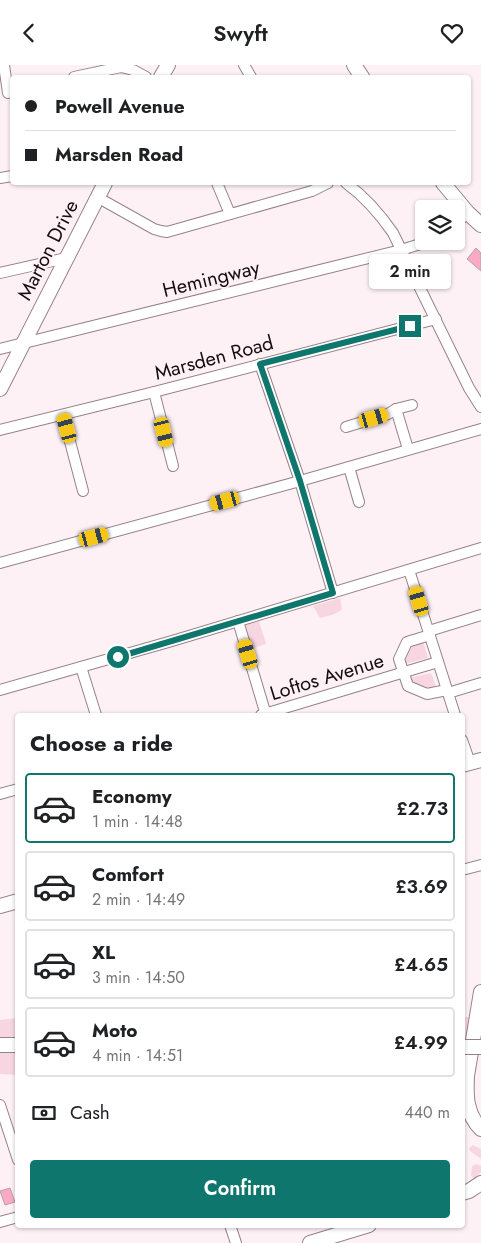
<!DOCTYPE html>
<html lang="en">
<head>
<meta charset="utf-8">
<style>
	:root { --surface:#fff; --page:#f6f6f6; --text:#202124; --muted:#757577; --line:#e0e0e0; --accent:#0f766e }
	body { margin:0; font-family:Jost,sans-serif; background:var(--page); color:var(--text); height:100vh; display:flex; flex-direction:column; font-size:19px; white-space:nowrap }
	* { box-sizing:border-box; margin:0 }
	p { font-size:16px; color:var(--muted) }
	.icon { flex:none; width:28px; height:28px; fill:none; stroke:currentColor; stroke-width:2; stroke-linecap:round; stroke-linejoin:round }
	.map { position:relative; flex:1; overflow:hidden }
	.details { position:absolute; left:15px; top:648px; width:450px; height:515px; display:flex; flex-direction:column; background:var(--surface); border-radius:5px; box-shadow:0 1px 4px #0004 }
	.details>* { flex:none }
	.banner { position:absolute; left:10px; top:10px; width:461px; height:110px; border-radius:5px; box-shadow:0 1px 4px #0004; display:grid; align-content:center; height:110px; padding:0 15px; background:var(--surface) }
	.fabs { position:absolute; left:415px; top:135px; display:grid; gap:10px }
	.fabs a { display:grid; place-items:center; width:50px; height:50px; border-radius:5px; background:var(--surface); box-shadow:0 1px 4px #0004; font-size:25px }
	.end { position:absolute; width:22px; height:22px; margin:-11px; border:6px solid #0f766e; background:#fff; box-shadow:0 0 0 2px #fff }
	.from { border-radius:50% }
	.bubble { position:absolute; height:35px; border-radius:5px; background:var(--surface); box-shadow:0 1px 4px #0004; font-size:16px; font-weight:600; line-height:35px; text-align:center }
	.car { position:absolute; width:15px; height:30px; margin:-15px -8px; border-radius:6px; box-shadow:0 0 4px 1px #0007; background:linear-gradient(#f5c518 24%,#345 0 40%,#f5c518 0 76%,#345 0 86%,#f5c518 0) }
	.banner b { display:flex; align-items:center; gap:18px; height:48px; font-size:19px }
	.banner b+b { border-top:1px solid var(--line) }
	.banner i { width:12px; height:12px; background:var(--text) }
	ul { padding:0; list-style:none }
	li { display:flex; align-items:center; gap:15px; height:70px; margin:0 10px 8px; padding:0 5px; border:2px solid var(--line); border-radius:5px }
	li div { flex:1 }
	li b { display:block; font-size:19px }
	li em { font-style:normal; font-weight:600 }
	li.active { border-color:var(--accent) }
	li>.icon { width:45px; height:45px; stroke-width:1.5 }
	h2 { padding:0 15px; font-size:22px; line-height:60px }
	.pay { display:flex; align-items:center; gap:12px; height:55px; padding:0 15px; font-size:19px }
	.pay p { margin-inline-start:auto }
	.button { display:flex; gap:10px; margin-top:auto; padding:10px 15px }
	.button a { flex:1; height:58px; border-radius:5px; background:var(--accent); color:#fff; font-size:20px; font-weight:600; line-height:58px; text-align:center }
	header { display:flex; justify-content:space-between; align-items:center; height:65px; padding:0 15px; background:var(--surface); font-size:22px; font-weight:600 }
	.map>svg:first-child { display:block }
	.green { fill:#f7d6e1 }
	.building { fill:#faaac6; stroke:#b5a2a8 }
	.lines { fill:none; stroke-linecap:round; stroke-linejoin:round }
	.street-casing { stroke:#968389; stroke-width:12 }
	.secondary-casing { stroke:#968389; stroke-width:16 }
	.street { stroke:#fff; stroke-width:10 }
	.secondary { stroke:#fff; stroke-width:14 }
	.secondary-bridge-casing { stroke:#968389; stroke-width:16; stroke-linecap:butt }
	.secondary-bridge { stroke:#fff; stroke-width:14 }
	.route { stroke:#0f766e; stroke-width:6 }
	.labels { text-anchor:middle; dominant-baseline:central; stroke-width:4; stroke-linejoin:round; paint-order:stroke }
	.street-label { font-size:20px; fill:#150e10; stroke:#fef1f5 }
</style>
</head>
<body>
<header><svg class="icon" aria-label="back" viewBox="0 0 24 24"><path d="M15 5l-7 7 7 7"/></svg>Swyft<svg class="icon" aria-label="heart" viewBox="0 0 24 24"><path d="M12 20l-8-8c-3-5 5-10 8-4 3-6 11-1 8 4z"/></svg></header>
<div class="map">
<svg width="481" height="1178" viewBox="0 0 481 1178">
	<rect width="100%" height="100%" fill="#fef1f5"/>
	<g class="green">
		<path d="M340,533L342,544C336,550 328,551 320,553L313,541Z"/>
		<polygon points="259,556 266,579 250,584 242,561"/>
		<polygon points="422,572 428,593 401,600 407,577"/>
		<polygon points="431,608 438,627 427,629 405,614"/>
		<polygon points="463,952 472,952 467,975 463,975"/>
		<polygon points="17,953 17,973 0,973 0,955"/>
		<polygon points="0,986 17,986 17,1010 0,1009"/>
		<polygon points="473,1080 481,1084 481,1094 470,1086 469,1083"/>
		<polygon points="476,1099 481,1101 481,1107 475,1114 471,1111 472,1101"/>
	</g>
	<g class="building">
		<polygon points="476,183 481,188 481,206 467,194"/>
		<polygon points="10,1123 15,1137 5,1140 0,1126"/>
	</g>
	<g class="lines">
		<g class="street-casing">
			<g id="street">
				<polyline points="4,0 8,28"/>
				<polyline points="244,0 251,12"/>
				<polyline points="74,12 121,2 133,5 146,12"/>
				<polyline points="0,113 12,111"/>
				<polyline points="217,118 230,149"/>
				<path d="M346,118C365,132 380,149 393,168L469,323L481,342"/>
				<polyline points="97,132 154,164 161,166 167,167 312,126 328,118"/>
				<polyline points="456,158 468,148"/>
				<polyline points="0,208 66,193"/>
				<polyline points="0,284 401,185 430,176"/>
				<polyline points="260,299 300,416 333,528"/>
				<polyline points="154,327 173,401"/>
				<polyline points="396,344 408,384"/>
				<polyline points="63,350 83,426"/>
				<polyline points="346,362 388,349 396,344 412,340"/>
				<polyline points="0,365 154,327 436,254"/>
				<polyline points="349,402 359,437"/>
				<polyline points="0,498 300,416 481,364"/>
				<polyline points="409,505 455,650"/>
				<polyline points="238,556 266,650"/>
				<polyline points="429,566 481,550"/>
				<polyline points="430,570 407,577 399,594 408,621 427,629 447,625"/>
				<polyline points="81,602 96,650"/>
				<polyline points="0,625 172,576 481,483"/>
				<polyline points="448,628 481,618"/>
				<polyline points="261,650 438,597"/>
				<polyline points="462,675 470,698"/>
				<polyline points="0,729 18,724"/>
				<polyline points="462,805 481,800"/>
				<polyline points="0,1040 18,1095"/>
				<polyline points="0,1157 18,1152"/>
				<polyline points="230,1160 236,1178"/>
			</g>
		</g>
		<g class="secondary-casing">
			<g id="secondary">
				<polyline points="354,0 362,12"/>
				<polyline points="161,12 168,0"/>
				<polyline points="443,118 468,148 481,160"/>
				<polyline points="0,324 105,118"/>
				<polyline points="462,700 481,695"/>
				<polyline points="0,841 18,836"/>
				<path d="M481,927L467,1011C466,1031 466,1049 481,1064"/>
				<polyline points="0,980 18,980"/>
				<polyline points="462,1128 469,1126 481,1118"/>
				<polyline points="310,1178 369,1160"/>
			</g>
		</g>
		<use href="#street" class="street"/>
		<use href="#secondary" class="secondary"/>
		<g class="secondary-bridge-casing">
			<polyline id="secondary-bridge" points="462,982 481,982"/>
		</g>
		<use href="#secondary-bridge" class="secondary-bridge"/>
	</g>
	<g class="lines">
		<polyline class="route" points="118,592 333,528 300,416 260,299 410,261"/>
	</g>
	<g class="labels">
		<g class="street-label">
			<text transform="translate(48 185) rotate(-63)">Marton Drive</text>
			<text transform="translate(211 214) rotate(-14)">Hemingway</text>
			<text transform="translate(214 293) rotate(-15)">Marsden Road</text>
			<text transform="translate(327 612) rotate(-17)">Loftos Avenue</text>
		</g>
	</g>
</svg>
<div class="fabs">
<a><svg class="icon" aria-label="layers" viewBox="0 0 24 24"><path d="M12 4l9 5-9 5-9-5zM3 14l9 5 9-5"/></svg></a>
</div>
<i class="end from" style="left:118px;top:592px"></i>
<i class="end" style="left:410px;top:261px"></i>
<div class="bubble" style="left:369px;top:189px;width:82px">2 min</div>
<i class="car" style="left:374px;top:353px;rotate:74deg"></i>
<i class="car" style="left:67px;top:363px;rotate:345deg"></i>
<i class="car" style="left:164px;top:367px;rotate:166deg"></i>
<i class="car" style="left:225px;top:436px;rotate:255deg"></i>
<i class="car" style="left:94px;top:472px;rotate:75deg"></i>
<i class="car" style="left:419px;top:536px;rotate:343deg"></i>
<i class="car" style="left:248px;top:589px;rotate:343deg"></i>
<div class="banner">
<b><i class="from"></i>Powell Avenue</b>
<b><i></i>Marsden Road</b>
</div>
<section class="details">
<h2>Choose a ride</h2>
<ul>
<li class="active"><svg class="icon" aria-label="car" viewBox="0 0 24 24"><path d="M5 17H2v-5l4-1 3-4h7l3 4 3 1v5h-3M9 17h6M6 11h13"/><circle cx="7" cy="17" r="2"/><circle cx="17" cy="17" r="2"/></svg><div><b>Economy</b><p>1 min · 14:48</p></div><em>£2.73</em></li>
<li><svg class="icon" aria-label="car" viewBox="0 0 24 24"><path d="M5 17H2v-5l4-1 3-4h7l3 4 3 1v5h-3M9 17h6M6 11h13"/><circle cx="7" cy="17" r="2"/><circle cx="17" cy="17" r="2"/></svg><div><b>Comfort</b><p>2 min · 14:49</p></div><em>£3.69</em></li>
<li><svg class="icon" aria-label="car" viewBox="0 0 24 24"><path d="M5 17H2v-5l4-1 3-4h7l3 4 3 1v5h-3M9 17h6M6 11h13"/><circle cx="7" cy="17" r="2"/><circle cx="17" cy="17" r="2"/></svg><div><b>XL</b><p>3 min · 14:50</p></div><em>£4.65</em></li>
<li><svg class="icon" aria-label="car" viewBox="0 0 24 24"><path d="M5 17H2v-5l4-1 3-4h7l3 4 3 1v5h-3M9 17h6M6 11h13"/><circle cx="7" cy="17" r="2"/><circle cx="17" cy="17" r="2"/></svg><div><b>Moto</b><p>4 min · 14:51</p></div><em>£4.99</em></li>
</ul>
<div class="pay"><svg class="icon" aria-label="cash" viewBox="0 0 24 24"><path d="M3 7h18v10H3z"/><circle cx="12" cy="12" r="2"/></svg>Cash<p>440 m</p></div>
<div class="button"><a>Confirm</a></div>
</section>
</div>
</body>
</html>
